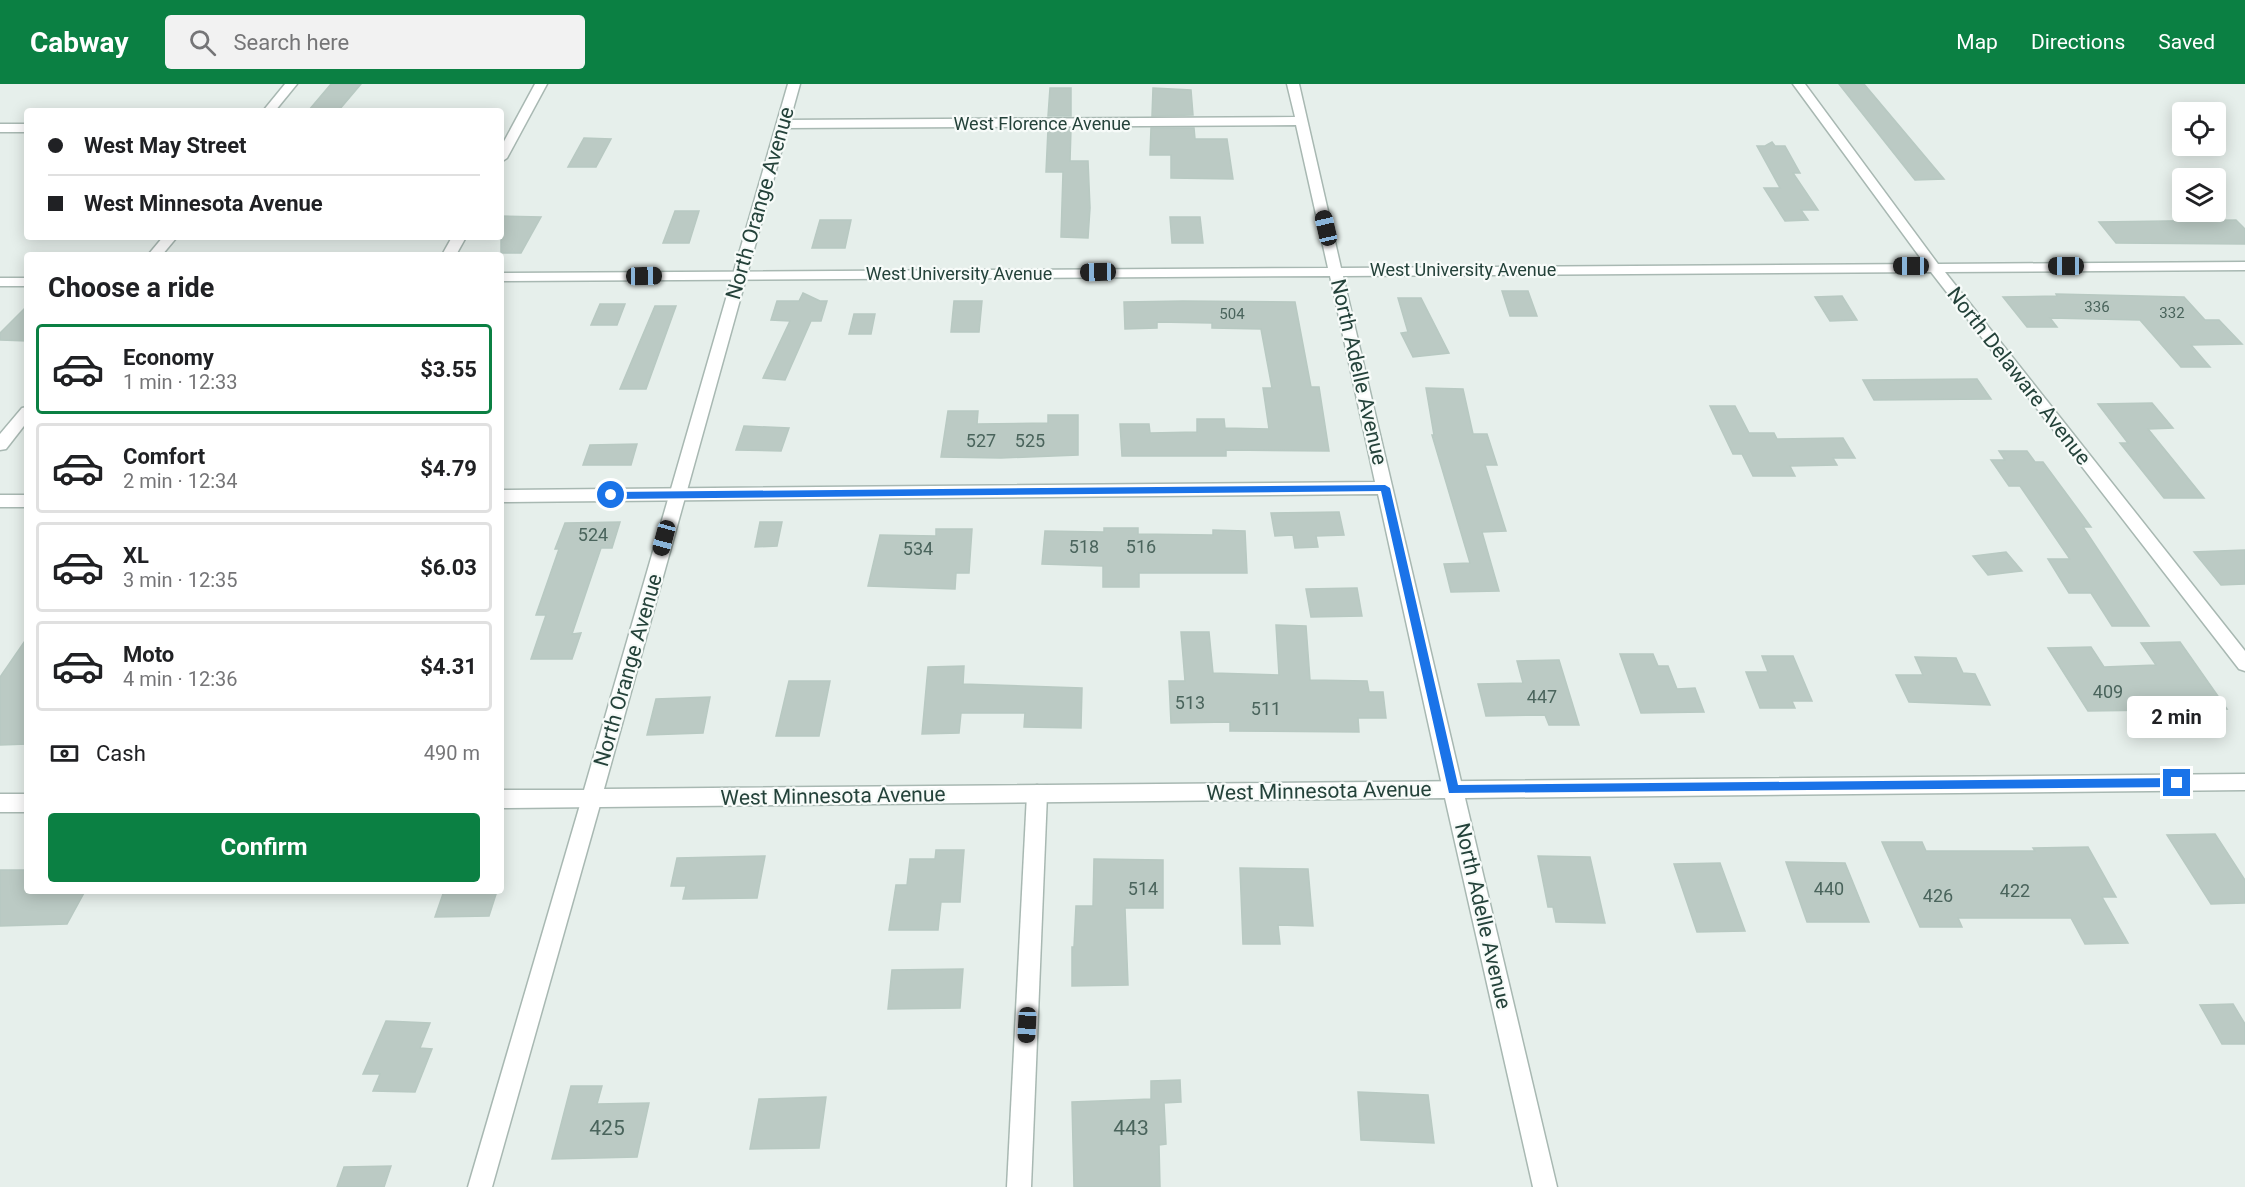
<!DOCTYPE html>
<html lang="en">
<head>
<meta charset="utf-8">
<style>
	:root { --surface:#fff; --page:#f2f2f2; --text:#202124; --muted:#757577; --line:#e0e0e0; --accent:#0b8043 }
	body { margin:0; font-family:Roboto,sans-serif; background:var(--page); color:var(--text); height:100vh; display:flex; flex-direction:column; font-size:22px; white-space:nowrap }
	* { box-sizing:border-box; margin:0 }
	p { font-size:20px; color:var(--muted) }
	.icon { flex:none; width:33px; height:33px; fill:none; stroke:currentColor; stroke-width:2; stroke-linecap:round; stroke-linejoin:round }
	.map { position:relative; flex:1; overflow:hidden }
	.panel { position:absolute; left:24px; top:168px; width:480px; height:642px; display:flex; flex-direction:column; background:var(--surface); border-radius:6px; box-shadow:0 3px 15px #0003 }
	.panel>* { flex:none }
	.hud { position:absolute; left:24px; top:24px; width:480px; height:132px; border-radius:6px; box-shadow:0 3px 15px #0003; display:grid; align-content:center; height:132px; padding:0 24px; background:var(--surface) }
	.controls { position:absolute; left:2172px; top:18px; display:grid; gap:12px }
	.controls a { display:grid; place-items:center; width:54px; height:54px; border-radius:6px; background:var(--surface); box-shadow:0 3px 15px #0003; font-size:30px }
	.end { position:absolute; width:27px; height:27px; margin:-14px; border:8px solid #1a73e8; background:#fff; box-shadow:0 0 0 3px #fff }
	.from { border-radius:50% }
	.bubble { position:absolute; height:42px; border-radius:6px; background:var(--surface); box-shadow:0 3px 15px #0003; font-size:20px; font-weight:700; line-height:42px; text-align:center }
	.car { position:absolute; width:18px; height:36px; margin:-18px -9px; border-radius:8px; box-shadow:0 0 4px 2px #0007; background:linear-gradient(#222 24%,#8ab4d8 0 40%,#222 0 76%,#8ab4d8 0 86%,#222 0) }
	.hud b { display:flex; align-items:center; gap:21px; height:57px; font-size:22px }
	.hud b+b { border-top:2px solid var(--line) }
	.hud i { width:15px; height:15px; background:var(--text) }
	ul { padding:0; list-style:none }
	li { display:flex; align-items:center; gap:18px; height:90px; margin:0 12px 9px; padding:0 12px; border:3px solid var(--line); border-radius:6px }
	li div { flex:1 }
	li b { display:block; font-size:22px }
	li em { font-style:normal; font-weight:700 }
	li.current { border-color:var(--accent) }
	li>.icon { width:54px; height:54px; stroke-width:1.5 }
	h2 { padding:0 24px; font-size:27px; line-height:72px }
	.pay { display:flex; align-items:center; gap:15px; height:66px; padding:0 24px; font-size:22px }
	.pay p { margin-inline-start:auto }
	.cta { display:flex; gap:12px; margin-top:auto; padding:12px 24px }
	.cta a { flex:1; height:69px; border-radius:6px; background:var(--accent); color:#fff; font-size:24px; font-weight:700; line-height:69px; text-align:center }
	header { display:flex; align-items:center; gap:36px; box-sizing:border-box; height:84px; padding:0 30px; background:var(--accent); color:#fff }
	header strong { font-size:28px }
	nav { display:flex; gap:33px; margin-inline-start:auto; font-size:21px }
	.search { width:420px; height:54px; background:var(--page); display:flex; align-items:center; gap:15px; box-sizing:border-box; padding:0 21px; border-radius:6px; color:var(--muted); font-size:22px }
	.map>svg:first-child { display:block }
	.building { fill:#bbcac4; stroke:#b8c9c2; stroke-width:1.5 }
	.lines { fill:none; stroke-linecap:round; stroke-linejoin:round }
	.minor-casing { stroke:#a8b8b2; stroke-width:3 }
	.tertiary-casing { stroke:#a8b8b2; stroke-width:3 }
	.minor { fill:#fff; fill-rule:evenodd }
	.tertiary { fill:#fff; fill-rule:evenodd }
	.route { fill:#1a73e8 }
	.labels { text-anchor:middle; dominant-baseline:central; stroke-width:4.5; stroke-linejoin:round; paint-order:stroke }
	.far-number-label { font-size:15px; fill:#4a645c }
	.far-street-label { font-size:18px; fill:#24423a; stroke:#f7fbf9 }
	.number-label { font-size:18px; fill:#4a645c }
	.street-label { font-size:21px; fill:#24423a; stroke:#f7fbf9 }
	.near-number-label { font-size:21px; fill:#4a645c }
</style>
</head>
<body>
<header>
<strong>Cabway</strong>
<div class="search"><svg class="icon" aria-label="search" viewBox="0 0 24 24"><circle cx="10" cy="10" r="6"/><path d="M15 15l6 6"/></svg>Search here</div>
<nav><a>Map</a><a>Directions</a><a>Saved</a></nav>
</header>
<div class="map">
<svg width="2245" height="1103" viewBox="0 0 2245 1103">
	<rect width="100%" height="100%" fill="#e6efeb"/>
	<g class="building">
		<polygon points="331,0 361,0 339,26 309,26"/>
		<polygon points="1839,0 1864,0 1944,95 1915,96"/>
		<polygon points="1050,4 1071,4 1071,32 1048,32"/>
		<polygon points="1153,4 1191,6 1193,31 1152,32"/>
		<polygon points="1151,44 1194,44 1195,55 1227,55 1233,95 1171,94 1171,71 1150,71"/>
		<polygon points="1048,45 1071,45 1070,77 1088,77 1090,124 1088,154 1061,153 1063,88 1046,88"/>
		<polygon points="584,54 611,55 596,83 568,83"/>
		<polygon points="1772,58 1775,62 1785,62 1800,89 1793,89 1818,126 1801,126 1808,136 1785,137 1764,104 1780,104 1757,62 1765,62"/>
		<polygon points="675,127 699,127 689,159 663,159"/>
		<polygon points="501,132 541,133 521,169 501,169"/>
		<polygon points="1170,133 1200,133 1203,159 1172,159"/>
		<polygon points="820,136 851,136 845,164 812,164"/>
		<polygon points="2236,136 2245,145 2245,160 2116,159 2099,138"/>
		<polygon points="1502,207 1528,207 1537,232 1510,232"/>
		<polygon points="803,209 820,217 827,217 821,237 811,237 785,296 763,294 790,237 771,236 777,217 799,217"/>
		<polygon points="2056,210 2184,213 2205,236 2219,236 2242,260 2191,261 2210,283 2181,283 2140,236 2050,234 2057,243 2027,243 2003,213 2057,212"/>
		<polygon points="1842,212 1857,236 1830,237 1815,213"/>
		<polygon points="1398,214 1421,214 1449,269 1413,273 1401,249 1408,248"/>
		<polygon points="954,217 982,217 979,248 951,248"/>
		<polygon points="1183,217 1295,218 1311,303 1319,303 1329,367 1226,366 1226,372 1122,372 1120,340 1149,340 1150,349 1197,348 1197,335 1224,335 1225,344 1269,345 1263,304 1272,304 1261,245 1212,244 1212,239 1157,238 1157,244 1125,245 1124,218"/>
		<polygon points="600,220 625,220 617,241 591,241"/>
		<polygon points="27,222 27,257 0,256 0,249"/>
		<polygon points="655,222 676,222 646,305 620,305"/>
		<polygon points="854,230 875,230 871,250 849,250"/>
		<polygon points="1977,295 1991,315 1874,316 1863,296"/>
		<polygon points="1426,304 1463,305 1473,350 1487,350 1497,381 1485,381 1506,447 1482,448 1499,507 1451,508 1444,480 1470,479 1432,351 1434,351"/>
		<polygon points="2152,319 2173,344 2148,345 2204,414 2164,414 2120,359 2128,359 2098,320"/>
		<polygon points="1710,322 1735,322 1749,349 1774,349 1777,355 1843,354 1855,374 1833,374 1837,381 1790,382 1795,392 1753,392 1742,370 1733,370"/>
		<polygon points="948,327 978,327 977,340 1048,339 1048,331 1078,331 1078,371 1001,374 941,373"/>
		<polygon points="744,342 789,344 781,367 736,366"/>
		<polygon points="637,360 631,381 583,381 590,361"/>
		<polygon points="1999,367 2027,367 2035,378 2043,378 2091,443 2083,443 2149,542 2112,542 2091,509 2069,509 2048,475 2070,475 2020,402 2009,402 1991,376 2005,376"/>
		<polygon points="1339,428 1344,451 1316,452 1318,463 1295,464 1293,451 1275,452 1271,429"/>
		<polygon points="620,438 612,464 601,464 572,550 581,549 572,575 531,575 546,531 536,531 559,465 555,465 565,439"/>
		<polygon points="760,438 782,438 777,462 755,463"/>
		<polygon points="1104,444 1138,444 1138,450 1213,451 1213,446 1245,447 1247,489 1139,489 1139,503 1103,503 1103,482 1042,480 1045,447 1104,448"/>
		<polygon points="936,445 972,445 969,489 956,489 955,505 868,502 880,451 936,452"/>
		<polygon points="2245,466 2245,500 2221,501 2194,468"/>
		<polygon points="2006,468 2022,487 1988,491 1973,472"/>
		<polygon points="1357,504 1362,532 1311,533 1306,505"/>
		<polygon points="1276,541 1306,542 1310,596 1367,597 1369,608 1383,608 1386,634 1358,634 1359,648 1230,647 1230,638 1171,639 1169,597 1185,597 1181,548 1209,548 1213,589 1279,591"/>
		<polygon points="27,554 27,660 0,661 0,593"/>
		<polygon points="2180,558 2227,625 2088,627 2048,564 2091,563 2104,583 2156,581 2141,559"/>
		<polygon points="1620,570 1653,570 1658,582 1668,582 1677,605 1695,604 1704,628 1641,629"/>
		<polygon points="1762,572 1793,572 1812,617 1792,617 1795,624 1760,624 1746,588 1768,588"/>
		<polygon points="1915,573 1956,574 1963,589 1975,590 1990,621 1909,618 1896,591 1923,591"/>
		<polygon points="1559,576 1579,641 1549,641 1545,631 1486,632 1478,600 1523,599 1517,577"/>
		<polygon points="964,582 963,600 1082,604 1081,644 1024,643 1025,629 961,629 959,649 922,650 928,583"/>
		<polygon points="789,597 830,597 819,652 776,652"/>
		<polygon points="710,613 703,649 647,651 656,615"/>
		<polygon points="2215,750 2245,796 2245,819 2211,820 2167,751"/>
		<polygon points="1882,758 1922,758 1926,767 2035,767 2033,764 2088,763 2116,813 2102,813 2128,859 2085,860 2071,834 1958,834 1962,843 1920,843"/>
		<polygon points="936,766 964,766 960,818 941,818 938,846 889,846 896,801 907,801 910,775 935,775"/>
		<polygon points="765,772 757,814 683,815 686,802 671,802 677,774"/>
		<polygon points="1538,772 1590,773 1605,839 1556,838 1553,823 1548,823"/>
		<polygon points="1094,775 1163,776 1163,824 1125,824 1128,901 1072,902 1072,863 1074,863 1076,822 1093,822"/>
		<polygon points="1786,778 1845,779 1869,838 1807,838"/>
		<polygon points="1720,779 1745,847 1697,848 1674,780"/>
		<polygon points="1240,784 1308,785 1313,842 1278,841 1280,860 1243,860"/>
		<polygon points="0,786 27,786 27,807 85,807 67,840 0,842"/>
		<polygon points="444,807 497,807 489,832 435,833"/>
		<polygon points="963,885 960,924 888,925 892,886"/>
		<polygon points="2233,920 2245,940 2245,960 2222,960 2200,921"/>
		<polygon points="386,937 430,939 420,964 432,965 415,1008 373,1007 380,990 363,990"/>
		<polygon points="1180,996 1181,1018 1164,1019 1166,1060 1159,1061 1160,1103 1074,1103 1072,1018 1151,1015 1151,997"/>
		<polygon points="571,1002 602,1002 597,1020 649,1019 637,1073 552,1075"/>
		<polygon points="1358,1008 1428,1011 1434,1059 1361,1056"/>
		<polygon points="826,1013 819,1064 750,1065 759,1015"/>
		<polygon points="391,1082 384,1103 337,1103 344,1083"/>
	</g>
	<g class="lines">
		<g class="minor-casing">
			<g id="minor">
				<polygon points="535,0 547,0 507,74 501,78 501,63"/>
				<polygon points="1287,0 1299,0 1341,184 1925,180 1793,0 1805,0 1938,180 2245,178 2245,186 1945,188 2245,567 2245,587 2239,585 1931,188 1343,192 1463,706 1460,712 1453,714 1446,712 1443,706 1378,410 501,418 501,406 1375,398 1330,192 501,197 501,189 1328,184 1296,41 783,44 777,40 783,36 1295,33"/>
				<rect x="0" y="40" width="27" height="8"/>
				<polygon points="452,153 466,153 456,171 442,171"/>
				<rect x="0" y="194" width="27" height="8"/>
				<rect x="0" y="411" width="27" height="12"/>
				<polygon points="1037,701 1044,704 1047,710 1031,1103 1007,1103 1027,710 1030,704"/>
				<polygon points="592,705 599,708 602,714 492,1103 468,1103 582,714 585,708"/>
			</g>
		</g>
		<g class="tertiary-casing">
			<g id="tertiary">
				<polygon points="285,0 297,0 275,27 263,27"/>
				<polygon points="788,0 800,0 604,705 2245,690 2245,706 1465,714 1557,1103 1533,1103 1445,714 501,724 501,706 584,706"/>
				<polygon points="163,153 177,153 162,171 148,171"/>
				<polygon points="27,323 27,338 6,365 0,366 0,350 22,324"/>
				<rect x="0" y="710" width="27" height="18"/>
			</g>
		</g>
		<use href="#minor" class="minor"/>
		<use href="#tertiary" class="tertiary"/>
	</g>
	<polygon class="route" points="1385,401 1390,404 1458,701 2177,694 2182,699 2177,703 1449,709 1381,407 611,415 606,411 611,408"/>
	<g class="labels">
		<g class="far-number-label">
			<text x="2097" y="223">336</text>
			<text x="2172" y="229">332</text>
			<text x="1232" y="230">504</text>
		</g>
		<g class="far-street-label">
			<text x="1042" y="39">West Florence Avenue</text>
			<text x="1463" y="185">West University Avenue</text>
			<text x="959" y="189">West University Avenue</text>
		</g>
		<g class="number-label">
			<text x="981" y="356">527</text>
			<text x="1030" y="356">525</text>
			<text x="593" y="450">524</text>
			<text x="1084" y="462">518</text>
			<text x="1141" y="462">516</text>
			<text x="918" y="464">534</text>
			<text x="2108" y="607">409</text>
			<text x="1542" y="612">447</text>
			<text x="1190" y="618">513</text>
			<text x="1266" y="624">511</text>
			<text x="1143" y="804">514</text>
			<text x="1829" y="804">440</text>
			<text x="2015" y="806">422</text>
			<text x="1938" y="811">426</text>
		</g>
		<g class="street-label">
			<text transform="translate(760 119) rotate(-74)">North Orange Avenue</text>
			<text transform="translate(1359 288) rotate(77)">North Adelle Avenue</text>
			<text transform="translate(2019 292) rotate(52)">North Delaware Avenue</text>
			<text transform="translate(628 586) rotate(-74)">North Orange Avenue</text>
			<text transform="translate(1319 707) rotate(-1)">West Minnesota Avenue</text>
			<text transform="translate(833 712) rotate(-1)">West Minnesota Avenue</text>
			<text transform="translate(1483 832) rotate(77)">North Adelle Avenue</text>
		</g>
		<g class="near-number-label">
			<text x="607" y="1044">425</text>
			<text x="1131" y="1044">443</text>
		</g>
	</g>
</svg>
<div class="controls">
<a><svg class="icon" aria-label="locate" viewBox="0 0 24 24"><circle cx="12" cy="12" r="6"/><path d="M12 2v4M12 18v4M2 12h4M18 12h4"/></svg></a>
<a><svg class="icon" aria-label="layers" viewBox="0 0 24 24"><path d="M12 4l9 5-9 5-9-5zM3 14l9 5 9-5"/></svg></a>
</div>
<i class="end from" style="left:611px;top:411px"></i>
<i class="end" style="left:2177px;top:699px"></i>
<div class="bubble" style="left:2127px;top:612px;width:99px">2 min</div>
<i class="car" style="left:1326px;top:144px;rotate:347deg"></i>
<i class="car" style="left:1911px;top:182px;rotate:270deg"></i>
<i class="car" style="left:2066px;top:182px;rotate:270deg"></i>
<i class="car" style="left:1098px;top:188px;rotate:269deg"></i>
<i class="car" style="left:644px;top:192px;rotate:89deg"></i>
<i class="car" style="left:664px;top:454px;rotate:195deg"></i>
<i class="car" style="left:1027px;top:941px;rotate:183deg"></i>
<div class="hud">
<b><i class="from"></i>West May Street</b>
<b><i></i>West Minnesota Avenue</b>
</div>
<section class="panel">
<h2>Choose a ride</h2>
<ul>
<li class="current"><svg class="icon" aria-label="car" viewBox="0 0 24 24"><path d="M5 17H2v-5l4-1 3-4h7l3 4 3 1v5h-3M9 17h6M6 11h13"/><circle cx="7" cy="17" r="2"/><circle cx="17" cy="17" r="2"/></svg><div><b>Economy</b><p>1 min · 12:33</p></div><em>$3.55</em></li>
<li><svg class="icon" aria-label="car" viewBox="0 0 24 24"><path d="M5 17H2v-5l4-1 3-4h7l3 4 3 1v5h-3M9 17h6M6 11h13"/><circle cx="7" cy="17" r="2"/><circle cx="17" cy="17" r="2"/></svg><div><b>Comfort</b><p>2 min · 12:34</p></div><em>$4.79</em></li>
<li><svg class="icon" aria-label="car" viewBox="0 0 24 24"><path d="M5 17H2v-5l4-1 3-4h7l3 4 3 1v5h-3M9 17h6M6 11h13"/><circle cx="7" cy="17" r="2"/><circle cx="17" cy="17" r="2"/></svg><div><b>XL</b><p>3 min · 12:35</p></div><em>$6.03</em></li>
<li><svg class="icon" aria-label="car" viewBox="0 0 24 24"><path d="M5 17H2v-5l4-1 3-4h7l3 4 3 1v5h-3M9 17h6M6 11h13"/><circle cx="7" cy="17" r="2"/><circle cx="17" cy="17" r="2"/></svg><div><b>Moto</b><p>4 min · 12:36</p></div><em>$4.31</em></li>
</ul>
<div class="pay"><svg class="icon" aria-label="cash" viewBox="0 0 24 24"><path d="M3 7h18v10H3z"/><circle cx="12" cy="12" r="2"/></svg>Cash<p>490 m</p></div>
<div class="cta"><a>Confirm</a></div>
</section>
</div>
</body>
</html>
